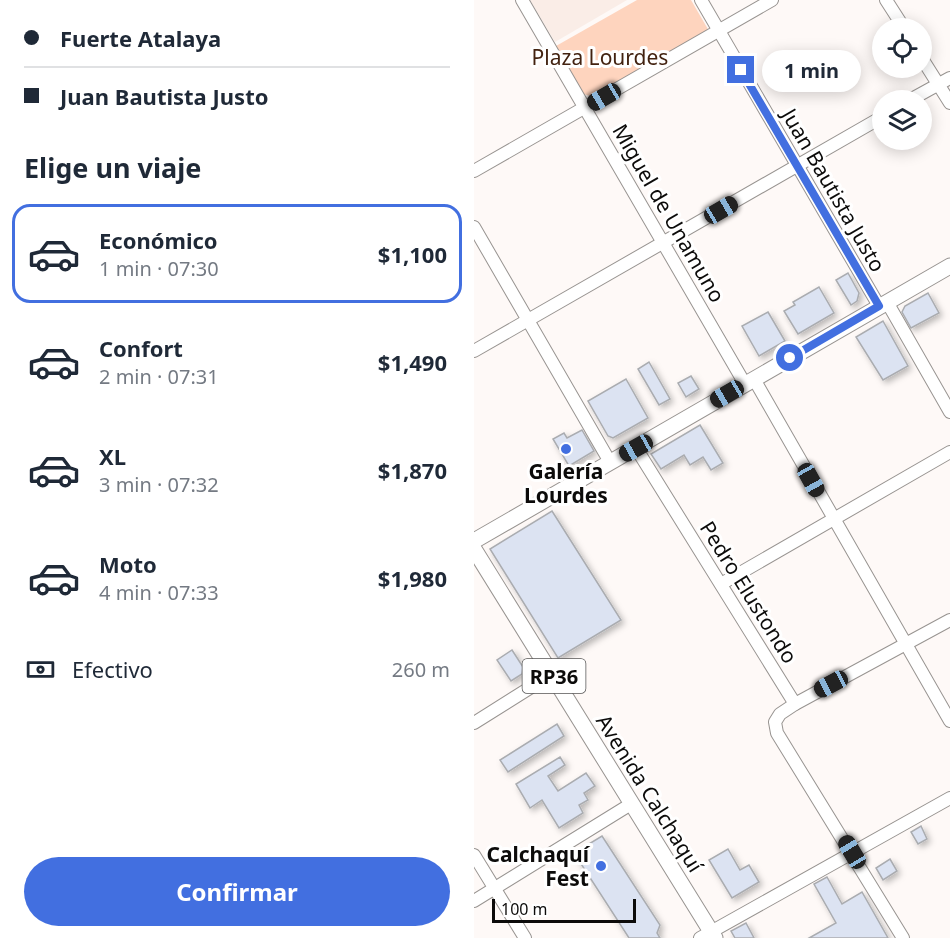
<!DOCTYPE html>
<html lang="es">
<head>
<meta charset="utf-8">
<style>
	:root { --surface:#fff; --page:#f6f6f7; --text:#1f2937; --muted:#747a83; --line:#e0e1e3; --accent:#426fe0 }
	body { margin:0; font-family:"Noto Sans",sans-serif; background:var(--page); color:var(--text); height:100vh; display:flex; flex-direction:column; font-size:22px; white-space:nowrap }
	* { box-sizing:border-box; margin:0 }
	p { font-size:20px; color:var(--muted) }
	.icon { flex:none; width:33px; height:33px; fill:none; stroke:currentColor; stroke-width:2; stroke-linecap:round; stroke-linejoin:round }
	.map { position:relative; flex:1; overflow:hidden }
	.side { display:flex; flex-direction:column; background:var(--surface); width:474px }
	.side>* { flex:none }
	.top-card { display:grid; align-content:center; height:132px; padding:0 24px; background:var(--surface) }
	.tools { position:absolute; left:398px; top:18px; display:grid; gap:12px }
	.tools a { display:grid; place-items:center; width:60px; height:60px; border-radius:50%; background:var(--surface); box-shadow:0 3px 15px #0003; font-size:30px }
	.scale { position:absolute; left:18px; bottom:15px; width:144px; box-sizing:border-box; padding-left:6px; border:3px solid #0c0b0a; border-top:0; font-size:16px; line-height:21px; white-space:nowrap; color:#0c0b0a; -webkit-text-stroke:4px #fff; paint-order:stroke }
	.end { position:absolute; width:27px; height:27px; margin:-14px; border:8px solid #426fe0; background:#fff; box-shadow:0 0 0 3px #fff }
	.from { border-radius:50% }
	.bubble { position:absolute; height:42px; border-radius:21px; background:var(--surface); box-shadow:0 3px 15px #0003; font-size:20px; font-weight:700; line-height:42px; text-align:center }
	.car { position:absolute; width:18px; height:36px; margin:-18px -9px; border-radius:8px; box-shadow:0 0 4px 2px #0007; background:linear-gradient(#222 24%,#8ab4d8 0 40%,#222 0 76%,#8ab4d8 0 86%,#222 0) }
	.top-card b { display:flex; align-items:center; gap:21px; height:57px; font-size:22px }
	.top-card b+b { border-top:2px solid var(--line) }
	.top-card i { width:15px; height:15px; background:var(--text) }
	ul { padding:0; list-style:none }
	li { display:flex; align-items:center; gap:18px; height:99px; margin:0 12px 9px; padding:0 12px; border:3px solid transparent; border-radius:18px }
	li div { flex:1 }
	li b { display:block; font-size:22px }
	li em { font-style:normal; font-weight:700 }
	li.on { border-color:var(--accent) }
	li>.icon { width:54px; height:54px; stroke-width:1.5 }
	h2 { padding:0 24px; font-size:27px; line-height:72px }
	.pay { display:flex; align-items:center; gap:15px; height:66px; padding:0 24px; font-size:22px }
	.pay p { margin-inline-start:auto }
	.button { display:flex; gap:12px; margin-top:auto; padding:12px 24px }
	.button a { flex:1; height:69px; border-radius:36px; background:var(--accent); color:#fff; font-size:24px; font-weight:700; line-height:69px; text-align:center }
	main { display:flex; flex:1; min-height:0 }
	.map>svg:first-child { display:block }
	.built { fill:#faede7 }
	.green { fill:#fed4be }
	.building { fill:#dce3f2; stroke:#aaacb0; stroke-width:1.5; filter:url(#shadow) }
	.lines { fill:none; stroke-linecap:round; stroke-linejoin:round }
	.minor-casing { stroke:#989491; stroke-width:14 }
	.major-casing { stroke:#989491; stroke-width:17 }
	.minor { stroke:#fff; stroke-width:12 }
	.major { stroke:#fff; stroke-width:15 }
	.route { stroke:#426fe0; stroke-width:8 }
	.poi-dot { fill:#426fe0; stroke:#fff; stroke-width:2 }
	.labels { text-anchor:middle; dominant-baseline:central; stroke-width:6; stroke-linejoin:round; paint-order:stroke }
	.shield { fill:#fff; stroke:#555454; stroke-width:1.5 }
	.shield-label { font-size:20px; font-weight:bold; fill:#0c0b0a }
	.park-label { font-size:21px; fill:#422210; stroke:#fff }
	.street-label { font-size:21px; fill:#0c0b0a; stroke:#fff }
	.poi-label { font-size:21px; font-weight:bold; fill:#0c0b0a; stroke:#fff }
</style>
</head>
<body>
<main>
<section class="side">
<div class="top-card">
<b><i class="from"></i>Fuerte Atalaya</b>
<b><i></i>Juan Bautista Justo</b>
</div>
<h2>Elige un viaje</h2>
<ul>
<li class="on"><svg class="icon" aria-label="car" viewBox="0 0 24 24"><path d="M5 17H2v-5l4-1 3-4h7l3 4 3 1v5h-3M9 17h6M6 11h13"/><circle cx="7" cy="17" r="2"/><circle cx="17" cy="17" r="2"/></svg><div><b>Económico</b><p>1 min · 07:30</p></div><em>$1,100</em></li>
<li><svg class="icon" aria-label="car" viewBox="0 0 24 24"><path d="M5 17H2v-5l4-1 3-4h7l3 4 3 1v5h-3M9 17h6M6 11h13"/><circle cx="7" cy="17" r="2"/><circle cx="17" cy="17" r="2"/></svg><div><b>Confort</b><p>2 min · 07:31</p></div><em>$1,490</em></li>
<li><svg class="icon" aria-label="car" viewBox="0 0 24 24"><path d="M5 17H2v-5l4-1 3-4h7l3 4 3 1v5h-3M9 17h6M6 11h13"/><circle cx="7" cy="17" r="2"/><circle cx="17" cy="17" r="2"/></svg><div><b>XL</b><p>3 min · 07:32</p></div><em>$1,870</em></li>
<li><svg class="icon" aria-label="car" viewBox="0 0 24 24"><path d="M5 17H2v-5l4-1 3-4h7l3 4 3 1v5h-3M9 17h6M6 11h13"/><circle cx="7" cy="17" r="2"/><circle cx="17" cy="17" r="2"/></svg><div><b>Moto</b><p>4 min · 07:33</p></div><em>$1,980</em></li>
</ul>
<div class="pay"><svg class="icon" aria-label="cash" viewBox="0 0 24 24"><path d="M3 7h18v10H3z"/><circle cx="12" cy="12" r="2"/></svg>Efectivo<p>260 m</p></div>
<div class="button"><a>Confirmar</a></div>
</section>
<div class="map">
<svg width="476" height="938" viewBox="0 0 476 938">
	<defs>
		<filter id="shadow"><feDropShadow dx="3" dy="3" stdDeviation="3" flood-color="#0004"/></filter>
	</defs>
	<rect width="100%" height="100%" fill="#fef9f7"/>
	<polygon class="built" points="56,0 153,0 81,42"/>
	<polygon class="green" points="163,0 217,0 235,31 120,97 109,94 82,46"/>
	<g class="building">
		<polygon points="374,273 385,293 383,301 377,305 362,280"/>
		<polygon points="345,287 360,313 324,334 310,311 321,305 319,302"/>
		<polygon points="454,293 465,313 437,328 428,312 431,306"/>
		<polygon points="294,312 311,341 285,356 268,326"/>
		<polygon points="409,321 434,366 409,380 382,337"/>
		<polygon points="175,362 196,399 185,405 164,369"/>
		<polygon points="217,376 225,389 212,397 204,383"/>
		<polygon points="152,379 174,418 139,438 134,436 114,401"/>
		<polygon points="226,425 249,463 237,470 229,457 216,465 210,455 187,469 177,454"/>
		<polygon points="108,430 120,451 95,466 79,439 90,433 93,438"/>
		<polygon points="78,511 147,620 84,658 16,549"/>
		<polygon points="38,650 49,667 48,674 37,681 23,660"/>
		<polygon points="83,724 90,736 34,772 26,760"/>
		<polygon points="86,757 91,765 74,776 84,791 112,773 121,786 110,793 114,800 105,805 109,813 85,828 68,800 56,808 42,784"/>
		<polygon points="447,826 453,839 444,844 437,832"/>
		<polygon points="128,836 186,925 183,933 186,938 155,938 100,853"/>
		<polygon points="254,849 266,870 275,865 285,882 258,898 235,860"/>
		<polygon points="416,859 423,871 409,880 402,868"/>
		<polygon points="353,877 368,904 388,892 414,938 335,938 362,923 340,884"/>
		<polygon points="272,923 280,938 261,938 257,931"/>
	</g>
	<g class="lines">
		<g class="minor-casing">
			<g id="minor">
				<polyline points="48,0 271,384"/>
				<polyline points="227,0 405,306"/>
				<polyline points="412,0 430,28"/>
				<polyline points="447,57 476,103"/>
				<polyline points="436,100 476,78"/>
				<polyline points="0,171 298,0"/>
				<polyline points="0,227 136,462"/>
				<polyline points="413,302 476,412"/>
				<polyline points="0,351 408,117"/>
				<polyline points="280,379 476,721"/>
				<polyline points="162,448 321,704"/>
				<polyline points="247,584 476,452"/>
				<polyline points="0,723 78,674"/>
				<polyline points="0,855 51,938"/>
				<polyline points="0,901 157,804"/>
				<polyline points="226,938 476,798"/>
				<polyline points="429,938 303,733 301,722 306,714 321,704 476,620"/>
			</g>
		</g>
		<g class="major-casing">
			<g id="major">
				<polyline points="0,541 476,266"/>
				<polyline points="0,549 241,938"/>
			</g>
		</g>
		<use href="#minor" class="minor"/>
		<use href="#major" class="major"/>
	</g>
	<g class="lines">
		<polyline class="route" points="267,70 405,306 316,358"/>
	</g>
	<g class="poi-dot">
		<circle cx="92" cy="449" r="6"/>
		<circle cx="127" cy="866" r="6"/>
	</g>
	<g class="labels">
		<rect class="shield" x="48.5" y="659" width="63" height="34" rx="4.5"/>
		<g class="shield-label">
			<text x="80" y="676">RP36</text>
		</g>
		<g class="park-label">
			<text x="126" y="57">Plaza Lourdes</text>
		</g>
		<g class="street-label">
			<text transform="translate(360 190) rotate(60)">Juan Bautista Justo</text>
			<text transform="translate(195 213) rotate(60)">Miguel de Unamuno</text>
			<text transform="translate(275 592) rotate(58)">Pedro Elustondo</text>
			<text transform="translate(176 793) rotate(58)">Avenida Calchaquí</text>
		</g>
		<g class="poi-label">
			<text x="92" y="471">Galería<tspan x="92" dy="24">Lourdes</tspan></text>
			<text x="115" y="854" text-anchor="end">Calchaquí<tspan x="115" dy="24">Fest</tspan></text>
		</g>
	</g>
</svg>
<div class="tools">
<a><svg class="icon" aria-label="locate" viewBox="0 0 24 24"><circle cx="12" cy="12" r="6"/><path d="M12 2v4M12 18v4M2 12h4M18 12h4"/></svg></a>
<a><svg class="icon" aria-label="layers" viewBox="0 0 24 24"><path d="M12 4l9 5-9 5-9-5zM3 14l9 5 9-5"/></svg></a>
</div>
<div class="scale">100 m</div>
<i class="end from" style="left:316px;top:358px"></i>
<i class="end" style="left:267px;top:70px"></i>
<div class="bubble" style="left:288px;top:50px;width:99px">1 min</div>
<i class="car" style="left:130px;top:97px;rotate:240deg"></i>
<i class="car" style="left:247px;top:210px;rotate:60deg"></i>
<i class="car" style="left:253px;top:394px;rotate:240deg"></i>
<i class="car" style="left:162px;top:448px;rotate:241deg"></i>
<i class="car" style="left:337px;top:480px;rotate:151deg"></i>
<i class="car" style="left:357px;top:684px;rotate:242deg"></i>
<i class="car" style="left:378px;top:852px;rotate:329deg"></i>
</div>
</main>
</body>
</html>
